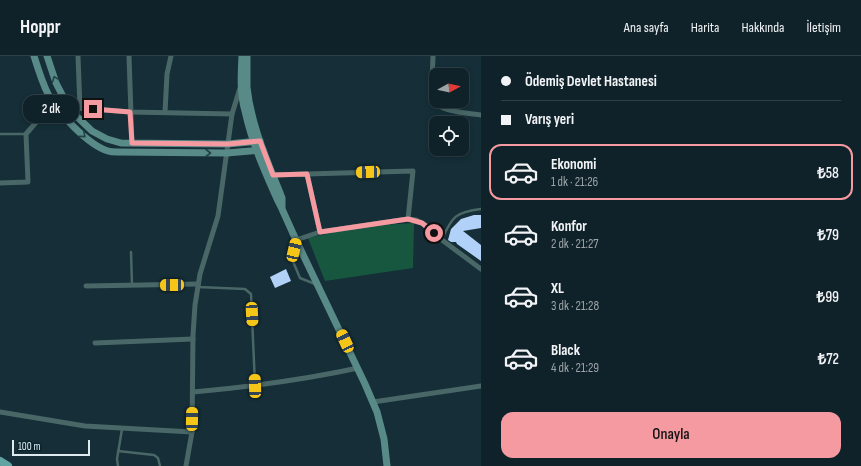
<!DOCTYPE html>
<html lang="tr">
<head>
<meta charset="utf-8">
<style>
	:root { --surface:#102229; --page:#192a31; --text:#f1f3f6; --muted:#9ca4a8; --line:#303f46; --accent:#f49aa0 }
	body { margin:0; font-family:"Sofia Sans Condensed",sans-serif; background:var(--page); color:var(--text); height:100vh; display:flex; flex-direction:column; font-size:15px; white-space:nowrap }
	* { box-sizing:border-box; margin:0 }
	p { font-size:13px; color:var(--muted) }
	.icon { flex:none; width:22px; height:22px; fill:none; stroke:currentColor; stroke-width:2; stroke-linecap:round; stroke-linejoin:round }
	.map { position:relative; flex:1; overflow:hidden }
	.details { display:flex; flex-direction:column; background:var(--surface); width:380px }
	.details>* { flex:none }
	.top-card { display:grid; align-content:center; height:88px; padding:0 20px; background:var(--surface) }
	.needle { width:26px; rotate:82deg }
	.fabs { position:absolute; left:429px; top:12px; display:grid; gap:8px }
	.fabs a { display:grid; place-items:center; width:40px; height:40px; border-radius:8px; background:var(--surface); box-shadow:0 2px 6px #0003,0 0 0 1px var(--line); font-size:20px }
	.scale { position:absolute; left:12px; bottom:10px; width:78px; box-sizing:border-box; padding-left:4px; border:2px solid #ddebf1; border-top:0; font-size:11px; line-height:14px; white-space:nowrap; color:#ddebf1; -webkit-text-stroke:3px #0a242d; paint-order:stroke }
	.end { position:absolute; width:18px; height:18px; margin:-9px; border:5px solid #f49aa0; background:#111; box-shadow:0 0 0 2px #111 }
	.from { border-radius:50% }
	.bubble { position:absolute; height:28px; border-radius:12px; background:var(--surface); box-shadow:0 2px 6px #0003,0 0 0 1px var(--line); font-size:13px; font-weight:600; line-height:28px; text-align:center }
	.car { position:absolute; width:12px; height:24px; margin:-12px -6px; border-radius:5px; box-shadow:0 0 3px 1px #0007; background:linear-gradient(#f5c518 24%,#345 0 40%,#f5c518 0 76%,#345 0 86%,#f5c518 0) }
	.top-card b { display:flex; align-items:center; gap:14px; height:38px; font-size:15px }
	.top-card b+b { border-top:1px solid var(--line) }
	.top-card i { width:10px; height:10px; background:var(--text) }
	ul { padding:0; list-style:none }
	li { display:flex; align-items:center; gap:12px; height:56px; margin:0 8px 6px; padding:0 12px; border:2px solid transparent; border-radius:12px }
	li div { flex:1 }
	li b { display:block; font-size:15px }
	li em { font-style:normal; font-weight:600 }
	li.selected { border-color:var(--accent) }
	li>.icon { width:36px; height:36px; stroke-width:1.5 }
	.cta { display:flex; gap:8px; margin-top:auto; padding:8px 20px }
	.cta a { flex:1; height:46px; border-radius:12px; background:var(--accent); color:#111; font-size:16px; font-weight:600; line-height:46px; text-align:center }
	header { display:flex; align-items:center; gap:24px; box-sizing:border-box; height:56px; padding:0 20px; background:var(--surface); border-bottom:1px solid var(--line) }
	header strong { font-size:19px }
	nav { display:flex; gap:22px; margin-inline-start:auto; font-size:14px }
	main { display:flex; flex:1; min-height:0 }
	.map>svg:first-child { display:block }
	.green { fill:#17573f }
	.building { fill:#b2d1f8 }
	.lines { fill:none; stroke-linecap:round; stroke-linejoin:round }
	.lane { stroke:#496767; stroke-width:2.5 }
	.street { stroke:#496767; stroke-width:5 }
	.secondary { stroke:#588a88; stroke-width:7 }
	.primary { stroke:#62a4a2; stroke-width:8 }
	.oneway { stroke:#214348 }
	.route { stroke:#f49aa0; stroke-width:5 }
</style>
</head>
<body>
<header>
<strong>Hoppr</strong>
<nav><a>Ana sayfa</a><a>Harita</a><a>Hakkında</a><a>İletişim</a></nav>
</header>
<main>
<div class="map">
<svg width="481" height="410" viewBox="0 0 481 410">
	<rect width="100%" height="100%" fill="#152e37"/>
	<polygon class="green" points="414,167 413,212 325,225 308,182 363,170"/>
	<g class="building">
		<polygon points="474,159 481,159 481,172 463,175 481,189 481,205 457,188 456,186 451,186 448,184 451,173 461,163"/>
		<polygon points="286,213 291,225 275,232 270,221"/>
	</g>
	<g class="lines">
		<g class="lane">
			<polyline points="0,78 25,78"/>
			<path d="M442,183C452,161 455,156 481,153"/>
			<polyline points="296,187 292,203 300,222 315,228"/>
			<polyline points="131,196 132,229"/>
			<polyline points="198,231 245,233 251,238 255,329"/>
			<polyline points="118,395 154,399 158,402 160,410"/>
			<polyline points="118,410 117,403 122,373"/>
		</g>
		<g class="street">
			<polyline points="78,0 80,52"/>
			<polyline points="129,0 132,87"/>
			<path d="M433,0C433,10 430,36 433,43C437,56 469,57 481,59"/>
			<polyline points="70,54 80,52 130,56 232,58"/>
			<polyline points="165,56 167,18 171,0"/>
			<polyline points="273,119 307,118"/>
			<polyline points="0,127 28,126 26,78 39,63 56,51"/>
			<polyline points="320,176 307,118 413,115 408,163"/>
			<polyline points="296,184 320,176 408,163 416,164 427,170 442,184 481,213"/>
			<polyline points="86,230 198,228"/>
			<polyline points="95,287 193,283"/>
			<path d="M193,336C248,331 303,324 358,312"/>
			<polyline points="373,346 481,330"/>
			<polyline points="0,356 85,370 192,376"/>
			<polyline points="186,410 192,376 193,279 195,249 200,218 218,160 232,58 240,32"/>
		</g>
		<g class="secondary">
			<path d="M34,0C38,13 42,26 48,38C57,56 88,89 108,95C111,96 114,96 117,96L227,97L263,94"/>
			<polyline points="47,0 56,27 70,54 92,75 107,83 121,87 228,88 260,85"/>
			<path d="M242,0C241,18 240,38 245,55C252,87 265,116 278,145L282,153L296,184L365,328L377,356L384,383L387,410"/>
			<path d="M247,0C247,10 247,21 247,31C251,70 268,106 282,142V151"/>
		</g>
		<polyline class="primary" points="0,405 8,410"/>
	</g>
	<defs><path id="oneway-chevron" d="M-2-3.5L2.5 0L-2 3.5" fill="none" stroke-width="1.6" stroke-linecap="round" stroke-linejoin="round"/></defs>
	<g class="oneway">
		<use href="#oneway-chevron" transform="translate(55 23) rotate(-111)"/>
		<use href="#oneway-chevron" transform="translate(83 79) rotate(41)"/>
		<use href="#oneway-chevron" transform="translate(208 97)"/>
	</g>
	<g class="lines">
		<polyline class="route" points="93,53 130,56 132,87 228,88 260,85 273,119 307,118 320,176 408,163 422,167 434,177"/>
	</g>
</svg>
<div class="fabs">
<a><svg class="needle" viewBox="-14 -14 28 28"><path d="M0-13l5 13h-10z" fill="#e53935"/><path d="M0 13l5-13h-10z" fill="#9ca4a8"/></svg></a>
<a><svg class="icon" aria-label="locate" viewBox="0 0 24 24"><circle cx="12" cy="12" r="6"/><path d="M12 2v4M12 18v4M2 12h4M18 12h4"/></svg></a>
</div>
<div class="scale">100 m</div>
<i class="end from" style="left:434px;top:177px"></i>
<i class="end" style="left:93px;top:53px"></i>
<div class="bubble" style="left:23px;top:39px;width:56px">2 dk</div>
<i class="car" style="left:368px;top:116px;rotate:268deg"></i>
<i class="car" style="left:294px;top:194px;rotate:13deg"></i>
<i class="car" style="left:172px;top:229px;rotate:269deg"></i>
<i class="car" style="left:252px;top:258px;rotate:177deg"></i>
<i class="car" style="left:345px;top:285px;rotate:335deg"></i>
<i class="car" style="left:255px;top:330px;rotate:358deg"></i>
<i class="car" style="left:192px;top:363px;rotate:1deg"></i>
</div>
<section class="details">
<div class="top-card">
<b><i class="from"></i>Ödemiş Devlet Hastanesi</b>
<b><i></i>Varış yeri</b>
</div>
<ul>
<li class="selected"><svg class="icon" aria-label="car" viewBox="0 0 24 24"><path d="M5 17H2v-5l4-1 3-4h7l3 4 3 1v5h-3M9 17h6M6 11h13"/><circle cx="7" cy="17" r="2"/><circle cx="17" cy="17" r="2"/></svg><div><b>Ekonomi</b><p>1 dk · 21:26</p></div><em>₺58</em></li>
<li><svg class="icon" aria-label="car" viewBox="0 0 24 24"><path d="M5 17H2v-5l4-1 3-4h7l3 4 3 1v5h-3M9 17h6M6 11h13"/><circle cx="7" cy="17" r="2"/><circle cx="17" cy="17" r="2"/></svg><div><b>Konfor</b><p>2 dk · 21:27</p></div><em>₺79</em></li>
<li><svg class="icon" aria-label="car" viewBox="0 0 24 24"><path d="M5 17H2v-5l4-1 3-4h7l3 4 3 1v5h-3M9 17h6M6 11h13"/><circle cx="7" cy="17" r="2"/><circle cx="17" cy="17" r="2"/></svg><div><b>XL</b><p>3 dk · 21:28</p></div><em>₺99</em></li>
<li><svg class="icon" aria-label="car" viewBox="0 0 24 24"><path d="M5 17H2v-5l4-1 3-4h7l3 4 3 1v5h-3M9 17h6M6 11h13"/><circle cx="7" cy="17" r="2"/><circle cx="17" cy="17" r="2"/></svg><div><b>Black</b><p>4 dk · 21:29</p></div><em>₺72</em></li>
</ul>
<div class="cta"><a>Onayla</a></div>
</section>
</main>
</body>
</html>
